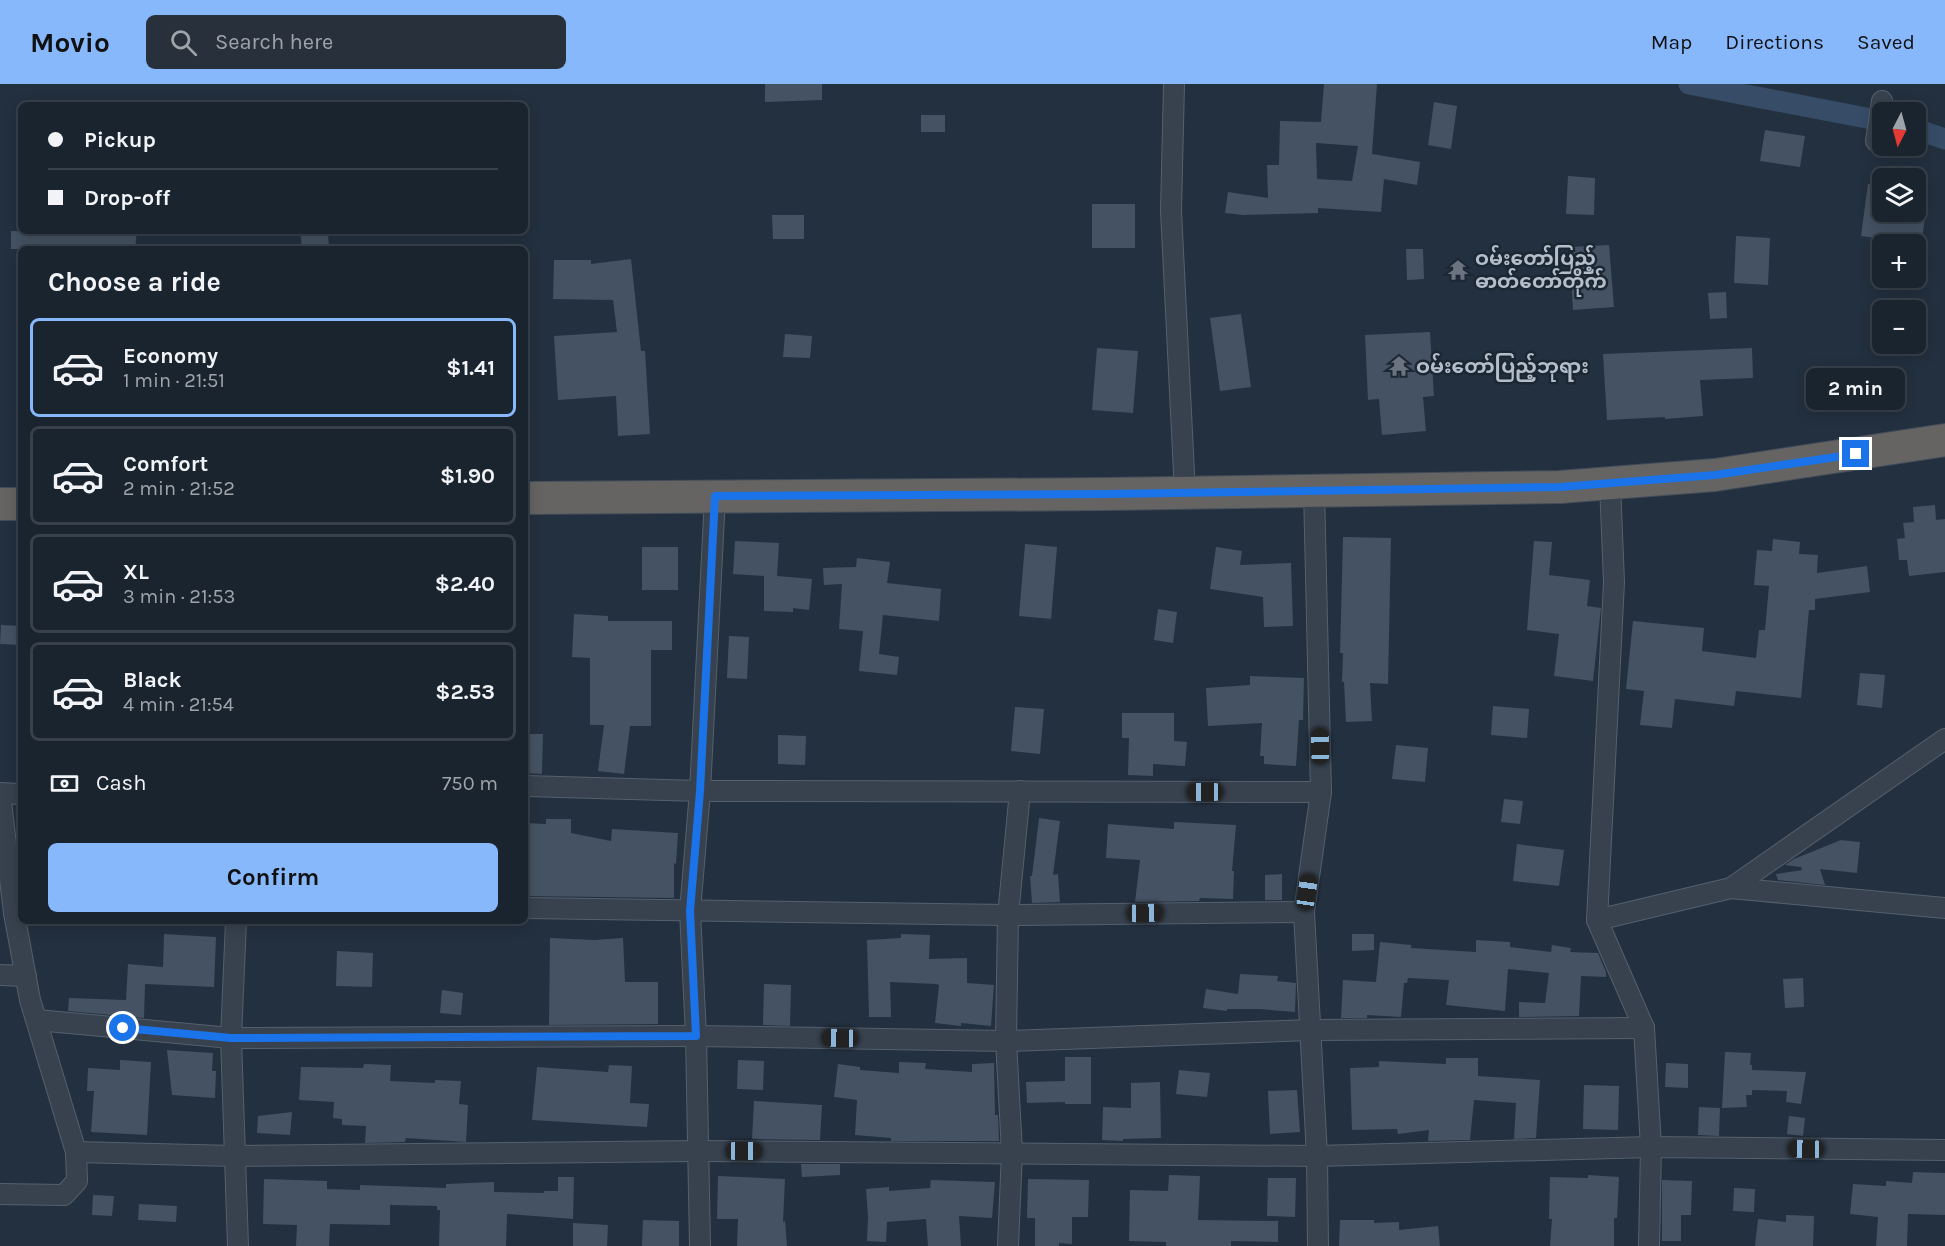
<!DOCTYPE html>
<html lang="en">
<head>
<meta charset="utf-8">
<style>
	:root { --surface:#1a242f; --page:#27303b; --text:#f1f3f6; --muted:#9fa4aa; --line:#38414b; --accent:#87b8fc }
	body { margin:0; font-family:Karla,"Noto Sans Myanmar",sans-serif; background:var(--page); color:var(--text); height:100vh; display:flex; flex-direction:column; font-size:22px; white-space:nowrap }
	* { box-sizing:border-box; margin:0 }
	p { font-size:20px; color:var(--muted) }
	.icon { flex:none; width:33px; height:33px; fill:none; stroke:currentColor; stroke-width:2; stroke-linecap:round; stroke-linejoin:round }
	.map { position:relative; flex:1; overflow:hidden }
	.side { position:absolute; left:18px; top:162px; width:510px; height:678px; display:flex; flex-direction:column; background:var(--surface); border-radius:9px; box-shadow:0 3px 15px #0003,0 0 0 2px var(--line) }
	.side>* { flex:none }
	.guide { position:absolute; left:18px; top:18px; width:510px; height:132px; border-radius:9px; box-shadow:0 3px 15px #0003,0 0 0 2px var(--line); display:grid; align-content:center; height:132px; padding:0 30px; background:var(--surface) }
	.needle { width:39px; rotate:186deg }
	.tools { position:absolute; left:1872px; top:18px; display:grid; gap:12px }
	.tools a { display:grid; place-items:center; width:54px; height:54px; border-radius:9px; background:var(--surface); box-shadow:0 3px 15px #0003,0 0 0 2px var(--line); font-size:30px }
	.end { position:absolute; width:27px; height:27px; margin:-14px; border:8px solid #1a73e8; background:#fff; box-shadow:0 0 0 3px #fff }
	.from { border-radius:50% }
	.bubble { position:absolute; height:42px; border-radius:9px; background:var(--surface); box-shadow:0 3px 15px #0003,0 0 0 2px var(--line); font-size:20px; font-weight:700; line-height:42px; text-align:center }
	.car { position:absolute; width:18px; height:36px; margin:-18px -9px; border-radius:8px; box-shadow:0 0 4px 2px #0007; background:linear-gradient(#222 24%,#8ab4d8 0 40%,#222 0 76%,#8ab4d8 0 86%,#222 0) }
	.guide b { display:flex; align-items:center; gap:21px; height:57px; font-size:22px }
	.guide b+b { border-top:2px solid var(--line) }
	.guide i { width:15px; height:15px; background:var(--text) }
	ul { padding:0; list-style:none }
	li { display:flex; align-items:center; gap:18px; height:99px; margin:0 12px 9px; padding:0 18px; border:3px solid var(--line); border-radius:9px }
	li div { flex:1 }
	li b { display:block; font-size:22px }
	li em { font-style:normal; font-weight:700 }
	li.active { border-color:var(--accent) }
	li>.icon { width:54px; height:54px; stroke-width:1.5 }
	h2 { padding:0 30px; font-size:27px; line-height:72px }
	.pay { display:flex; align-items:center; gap:15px; height:66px; padding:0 30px; font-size:22px }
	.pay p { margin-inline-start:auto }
	.button { display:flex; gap:12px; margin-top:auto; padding:12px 30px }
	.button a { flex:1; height:69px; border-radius:9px; background:var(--accent); color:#111; font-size:24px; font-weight:700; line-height:69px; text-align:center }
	header { display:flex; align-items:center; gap:36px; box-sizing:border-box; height:84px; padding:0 30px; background:var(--accent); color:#111 }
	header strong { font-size:28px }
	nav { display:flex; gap:33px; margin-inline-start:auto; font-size:21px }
	.search { width:420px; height:54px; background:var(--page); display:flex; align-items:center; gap:15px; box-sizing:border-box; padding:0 21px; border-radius:9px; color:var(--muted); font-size:22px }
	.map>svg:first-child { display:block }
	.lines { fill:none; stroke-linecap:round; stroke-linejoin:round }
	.canal { stroke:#364c67; stroke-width:21 }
	.building { fill:#445263; fill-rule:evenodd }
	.minor-casing { stroke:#55606d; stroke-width:22 }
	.trunk-casing { stroke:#424d5a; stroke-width:34 }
	.minor { stroke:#38424f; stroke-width:20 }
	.trunk { stroke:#656462; stroke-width:32 }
	.route { stroke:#1a73e8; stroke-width:8 }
	.labels { text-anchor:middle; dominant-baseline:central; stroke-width:5; stroke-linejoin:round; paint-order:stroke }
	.poi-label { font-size:20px; font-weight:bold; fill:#b4bdca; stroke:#1c2734; text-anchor:start }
</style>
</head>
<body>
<header>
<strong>Movio</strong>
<div class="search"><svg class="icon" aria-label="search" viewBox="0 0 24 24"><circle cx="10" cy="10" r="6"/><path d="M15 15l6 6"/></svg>Search here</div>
<nav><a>Map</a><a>Directions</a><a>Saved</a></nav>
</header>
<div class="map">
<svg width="1945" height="1162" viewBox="0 0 1945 1162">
	<rect width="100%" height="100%" fill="#23303f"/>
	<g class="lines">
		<g class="canal">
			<polyline points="1689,0 1882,37"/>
			<polyline points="1916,45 1945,55"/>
		</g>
	</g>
	<g class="building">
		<polygon points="765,0 822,0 822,16 765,18"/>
		<path d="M1324,0H1377L1372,70L1420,78L1417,101L1384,95L1381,128L1318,124V129L1243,131L1225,129L1228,108L1268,114L1267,81H1279L1280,37L1321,38ZM1316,59L1358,62L1352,97L1317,95Z"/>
		<polygon points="1434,18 1457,22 1451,65 1428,61"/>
		<rect x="921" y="31" width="24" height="17"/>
		<polygon points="1765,46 1805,52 1800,83 1760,77"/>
		<polygon points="1568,92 1595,94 1594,131 1566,130"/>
		<polygon points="1868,100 1882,102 1882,128 1926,128 1921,160 1861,152"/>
		<rect x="1092" y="120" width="43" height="44"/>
		<polygon points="772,131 804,131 804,155 773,155"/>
		<polygon points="11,147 112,148 137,147 135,165 11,165"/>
		<polygon points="300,147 328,147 329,165 302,165"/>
		<polygon points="1736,152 1770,154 1768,201 1734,199"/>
		<polygon points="1609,161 1614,223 1573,226 1569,163"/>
		<polygon points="1406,165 1423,165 1424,195 1407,196"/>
		<polygon points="631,175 641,267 645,267 650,350 618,352 616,312 558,316 554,252 617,248 613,216 553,215 554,176 591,176 591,180"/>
		<polygon points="1726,208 1727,234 1710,235 1708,209"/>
		<polygon points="1241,230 1251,303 1220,307 1210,234"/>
		<polygon points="1430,248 1434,312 1423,313 1426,347 1382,351 1379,315 1368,316 1365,251"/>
		<polygon points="785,250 812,252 810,274 783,273"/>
		<polygon points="1097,264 1138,267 1133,329 1092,326"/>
		<polygon points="1752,264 1753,294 1700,296 1703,332 1665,335 1665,333 1607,336 1603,270"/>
		<polygon points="1935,421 1936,436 1945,435 1945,488 1909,492 1907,476 1899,476 1897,455 1905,454 1903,439 1914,438 1913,423"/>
		<polygon points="1343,453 1391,454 1388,600 1370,599 1372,637 1346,638 1344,598 1342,598 1343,569 1340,569"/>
		<polygon points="1773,455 1800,458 1799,470 1818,471 1817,489 1867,482 1870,508 1815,515 1815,526 1809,526 1801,614 1736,607 1734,622 1675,615 1672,644 1640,641 1644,607 1626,605 1633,537 1704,544 1702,567 1756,574 1759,546 1765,546 1769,502 1754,501 1757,466 1772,467"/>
		<polygon points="735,457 779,459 777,492 812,495 809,526 793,524 793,528 764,527 764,492 733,490"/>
		<polygon points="1534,457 1552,458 1549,491 1590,496 1587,522 1601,524 1593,597 1554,592 1559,550 1527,546"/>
		<polygon points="1025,460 1057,463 1051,535 1019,532"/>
		<rect x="642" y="463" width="36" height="43"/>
		<polygon points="1216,463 1242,467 1240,481 1291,479 1293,542 1264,543 1263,513 1210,505"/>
		<polygon points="857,474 890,478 887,499 941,505 939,537 883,531 879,570 899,573 897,591 859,587 863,547 839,545 842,500 824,501 823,484 856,483"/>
		<polygon points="1158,525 1177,528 1173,559 1154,556"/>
		<polygon points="574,530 608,532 608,537 672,537 672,566 651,566 651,642 630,642 624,690 598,687 604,641 590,641 590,574 572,573"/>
		<polygon points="1,541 21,542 21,561 0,560"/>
		<polygon points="729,552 749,553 747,595 727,594"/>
		<polygon points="1860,589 1885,591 1882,624 1857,621"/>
		<polygon points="1250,592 1304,594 1303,636 1299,636 1296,682 1264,680 1264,672 1260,672 1262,639 1208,642 1206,604 1250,601"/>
		<polygon points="1493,622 1529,625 1527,654 1491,651"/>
		<polygon points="1015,623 1044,625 1040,670 1011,667"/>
		<polygon points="1122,629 1174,629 1174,657 1187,658 1185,682 1153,680 1153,692 1128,691 1129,654 1122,654"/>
		<polygon points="525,650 543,650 542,690 525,689"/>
		<polygon points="778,651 806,652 805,681 778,680"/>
		<polygon points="1396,661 1428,664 1425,698 1392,695"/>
		<polygon points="1504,715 1523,717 1520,740 1501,738"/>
		<polygon points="1039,734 1060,737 1053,791 1058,790 1060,818 1032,819 1030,792 1032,792"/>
		<polygon points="546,735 571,735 571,749 611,757 612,745 678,749 676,780 674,779 674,814 525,812 525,739 546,740"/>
		<polygon points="1174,738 1236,741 1232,787 1234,787 1233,815 1200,814 1199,817 1135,818 1140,776 1106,774 1108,740 1174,745"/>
		<polygon points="1841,756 1860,758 1857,789 1820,785 1825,801 1778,796 1776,790 1802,786 1801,783 1785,781 1794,775"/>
		<polygon points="1517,760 1564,766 1559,802 1513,797"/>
		<polygon points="1282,790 1282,816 1265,816 1265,791"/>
		<polygon points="164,850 216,853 214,903 145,900 144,934 68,927 69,914 126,916 128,880 163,883"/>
		<polygon points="901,850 930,851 929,875 967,874 967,899 994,901 991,942 961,939 961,942 935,939 939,901 936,900 890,898 891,933 869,933 867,856 901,854"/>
		<polygon points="1352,850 1374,850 1374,866 1352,867"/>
		<polygon points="550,854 595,856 623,854 625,898 658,898 658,940 549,941"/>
		<polygon points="1476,856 1510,858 1510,863 1551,868 1552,861 1571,864 1570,868 1598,869 1606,888 1606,893 1581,892 1579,932 1519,933 1519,918 1545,919 1549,889 1508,885 1505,927 1446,921 1449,896 1408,894 1407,899 1404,899 1401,933 1367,931 1367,934 1341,934 1343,896 1376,898 1380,858 1411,861 1411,864 1476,868"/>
		<polygon points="337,867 373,869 372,903 336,902"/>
		<polygon points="1240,890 1278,892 1277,897 1296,899 1295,928 1259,925 1227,925 1227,927 1203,924 1206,905 1238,910"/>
		<polygon points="1803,894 1804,923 1785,924 1783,895"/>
		<polygon points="764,900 791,901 790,942 763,941"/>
		<polygon points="442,906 463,909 461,931 440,929"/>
		<polygon points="167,966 213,969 212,987 216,987 215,1014 172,1011"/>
		<polygon points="1725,968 1751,969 1750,981 1752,981 1752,986 1806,988 1801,1020 1786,1018 1787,1007 1752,1006 1752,1011 1746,1011 1747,1023 1722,1024"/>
		<polygon points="1065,973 1091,973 1091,1020 1065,1020 1065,1018 1027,1019 1026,998 1065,997"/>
		<polygon points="1446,974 1478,974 1478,992 1540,996 1536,1054 1514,1055 1516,1019 1474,1016 1470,1056 1428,1057 1429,1046 1398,1050 1397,1045 1352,1046 1350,984 1379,983 1379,977 1446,980"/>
		<polygon points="120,976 151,978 147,1051 91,1048 94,1007 87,1007 88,984 120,986"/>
		<polygon points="738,976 764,977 763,1006 737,1005"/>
		<polygon points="899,978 926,979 925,985 972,988 972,980 994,979 995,1031 998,1031 999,1057 891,1057 891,1054 855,1051 857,1016 834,1013 838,980 860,983 860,986 899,989"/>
		<polygon points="1666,979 1688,980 1688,1004 1665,1003"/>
		<polygon points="364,980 391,981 390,997 435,999 435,996 461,997 459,1020 468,1021 466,1058 406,1054 405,1058 365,1059 366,1042 342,1041 342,1035 333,1034 334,1018 299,1016 301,983 363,984"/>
		<polygon points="609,981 632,982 630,1019 649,1020 647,1043 532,1036 537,983 608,988"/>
		<polygon points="1179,986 1210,989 1207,1013 1176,1010"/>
		<polygon points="1160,998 1161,1054 1123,1055 1123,1057 1102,1056 1103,1023 1131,1024 1131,999"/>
		<polygon points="1584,1001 1619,1002 1618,1046 1583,1045"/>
		<polygon points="1297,1006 1300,1048 1270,1050 1268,1007"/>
		<polygon points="754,1017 822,1021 820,1056 752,1055"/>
		<polygon points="1699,1023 1720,1024 1719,1052 1698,1051"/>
		<polygon points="292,1028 290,1051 257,1049 258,1032"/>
		<polygon points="1789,1032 1805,1034 1803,1052 1787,1050"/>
		<polygon points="801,1080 840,1080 840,1091 802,1093"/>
		<polygon points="1913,1088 1945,1089 1945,1131 1908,1130 1907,1162 1876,1162 1878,1133 1850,1130 1853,1100 1886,1102 1886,1097 1912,1099"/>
		<polygon points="1169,1091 1200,1092 1198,1136 1278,1137 1278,1158 1231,1157 1231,1162 1166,1162 1166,1158 1129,1157 1130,1106 1168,1107"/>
		<polygon points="1588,1091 1619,1093 1617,1134 1614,1134 1614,1162 1550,1162 1552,1135 1549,1135 1550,1093 1588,1094"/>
		<polygon points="718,1092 785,1095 783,1138 785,1137 787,1162 737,1162 738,1135 717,1135"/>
		<polygon points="558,1093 574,1093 573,1135 507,1130 506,1162 439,1162 440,1126 437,1126 437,1122 390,1121 390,1141 330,1140 329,1162 296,1162 297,1141 263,1140 264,1095 327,1097 327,1105 360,1106 360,1101 446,1104 446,1100 494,1098 494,1108 544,1109 544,1107 558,1107"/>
		<polygon points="1268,1094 1296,1094 1295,1133 1267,1132"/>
		<polygon points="1028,1095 1089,1096 1088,1133 1072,1133 1072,1160 1059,1159 1059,1162 1035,1162 1035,1134 1027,1134"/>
		<polygon points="931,1096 995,1098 992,1134 959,1132 961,1162 928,1162 926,1135 887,1138 886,1158 867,1157 868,1133 866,1105 889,1103 889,1107 930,1104"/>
		<polygon points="1662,1096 1692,1097 1691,1131 1681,1131 1681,1157 1662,1157"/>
		<polygon points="1734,1104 1755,1105 1754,1128 1733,1127"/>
		<polygon points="93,1111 114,1112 112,1132 92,1131"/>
		<polygon points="139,1120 177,1122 176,1138 138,1136"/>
		<polygon points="1786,1131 1814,1132 1813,1162 1755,1162 1758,1135 1786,1138"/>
		<polygon points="643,1136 679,1137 679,1162 642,1162"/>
		<polygon points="1340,1136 1374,1136 1374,1139 1399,1138 1399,1146 1438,1142 1440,1162 1339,1162"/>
		<polygon points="573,1139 608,1141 607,1162 573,1162"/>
	</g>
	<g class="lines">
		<g class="minor-casing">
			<g id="minor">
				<polyline points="1174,0 1171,127 1185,409"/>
				<polyline points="1876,57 1882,17"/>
				<polyline points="1610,400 1614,498 1597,836 1644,944 1651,1063 1649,1162"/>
				<polyline points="1314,406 1321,708 1304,828 1317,1072 1318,1162"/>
				<polyline points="525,702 700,707 1321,708"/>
				<polyline points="1731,804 1945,655"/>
				<polyline points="525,824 1008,831 1304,828"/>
				<polyline points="14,829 0,709 21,710"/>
				<polyline points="1597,836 1731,804 1945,824"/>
				<polyline points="236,837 231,954 238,1162"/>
				<polyline points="0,891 26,892"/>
				<polyline points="37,936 231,954 696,952 1006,957 1310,946 1644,944"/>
				<polyline points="76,1068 234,1072 699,1067 1317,1072 1651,1063 1945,1066"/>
				<polyline points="0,1110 64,1111 77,1097 76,1068 30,916 14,829 21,829"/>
				<polyline points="700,1162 696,952 690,827 700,707 715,413"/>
				<polyline points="1008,1162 1012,1068 1006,957 1008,831 1020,707"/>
			</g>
		</g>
		<g class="trunk-casing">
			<g id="trunk">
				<polyline points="525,414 1107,410 1560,403 1715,391 1945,356"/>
				<polyline points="0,420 21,420"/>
			</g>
		</g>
		<use href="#minor" class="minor"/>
		<use href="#trunk" class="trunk"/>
	</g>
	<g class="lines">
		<polyline class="route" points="123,944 231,954 696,952 690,827 700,707 715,412 1107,410 1560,403 1715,391 1856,370"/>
	</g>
	<defs>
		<g id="temple-bare" transform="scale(1.62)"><path d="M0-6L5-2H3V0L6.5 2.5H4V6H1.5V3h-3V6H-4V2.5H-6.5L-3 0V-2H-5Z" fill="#6b7280" stroke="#1c2734" stroke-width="2.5" paint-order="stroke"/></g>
	</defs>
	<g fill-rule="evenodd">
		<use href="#temple-bare" x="1458" y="186"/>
		<use href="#temple-bare" x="1399" y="282"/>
	</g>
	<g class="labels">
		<g class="poi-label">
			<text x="1475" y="174">ဝမ်းတော်ပြည့်<tspan x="1475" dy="23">ဓာတ်တော်တိုက်</tspan></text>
			<text x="1416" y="282">ဝမ်းတော်ပြည့်ဘုရား</text>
		</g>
	</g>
</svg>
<div class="tools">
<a><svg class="needle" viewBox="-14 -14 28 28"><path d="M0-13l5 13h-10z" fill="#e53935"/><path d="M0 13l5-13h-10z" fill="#9fa4aa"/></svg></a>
<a><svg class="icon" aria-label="layers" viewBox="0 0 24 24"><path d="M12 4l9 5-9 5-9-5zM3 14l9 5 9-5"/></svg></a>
<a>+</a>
<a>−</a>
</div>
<i class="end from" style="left:123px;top:944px"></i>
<i class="end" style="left:1856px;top:370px"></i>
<div class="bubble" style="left:1806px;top:284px;width:99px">2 min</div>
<i class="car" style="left:1320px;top:662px;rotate:359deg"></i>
<i class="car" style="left:1205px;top:708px;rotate:270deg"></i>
<i class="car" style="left:1307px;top:808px;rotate:8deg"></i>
<i class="car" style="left:1145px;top:829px;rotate:89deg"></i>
<i class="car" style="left:840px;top:954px;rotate:271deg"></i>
<i class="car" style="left:1806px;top:1065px;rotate:271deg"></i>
<i class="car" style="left:744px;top:1067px;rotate:90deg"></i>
<div class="guide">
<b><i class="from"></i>Pickup</b>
<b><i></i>Drop-off</b>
</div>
<section class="side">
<h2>Choose a ride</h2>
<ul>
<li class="active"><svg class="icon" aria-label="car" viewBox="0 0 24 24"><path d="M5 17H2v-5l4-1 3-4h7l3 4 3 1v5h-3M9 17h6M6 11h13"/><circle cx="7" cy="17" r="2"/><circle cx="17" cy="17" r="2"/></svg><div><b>Economy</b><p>1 min · 21:51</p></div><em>$1.41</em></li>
<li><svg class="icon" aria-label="car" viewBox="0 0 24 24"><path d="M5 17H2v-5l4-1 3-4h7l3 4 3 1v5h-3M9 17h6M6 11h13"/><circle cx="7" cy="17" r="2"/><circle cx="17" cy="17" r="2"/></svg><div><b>Comfort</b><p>2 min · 21:52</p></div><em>$1.90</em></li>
<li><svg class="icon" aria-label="car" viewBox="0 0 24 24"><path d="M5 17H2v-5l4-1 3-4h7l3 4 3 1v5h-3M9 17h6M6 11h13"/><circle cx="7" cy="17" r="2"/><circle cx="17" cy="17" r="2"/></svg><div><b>XL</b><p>3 min · 21:53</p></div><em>$2.40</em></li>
<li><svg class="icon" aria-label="car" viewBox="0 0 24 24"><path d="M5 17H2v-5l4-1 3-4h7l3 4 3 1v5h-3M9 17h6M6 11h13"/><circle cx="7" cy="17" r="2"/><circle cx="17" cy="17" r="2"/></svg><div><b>Black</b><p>4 min · 21:54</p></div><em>$2.53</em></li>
</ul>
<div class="pay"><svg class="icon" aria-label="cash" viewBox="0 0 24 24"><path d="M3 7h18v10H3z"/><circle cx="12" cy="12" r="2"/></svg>Cash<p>750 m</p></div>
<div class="button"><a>Confirm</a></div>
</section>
</div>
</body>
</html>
